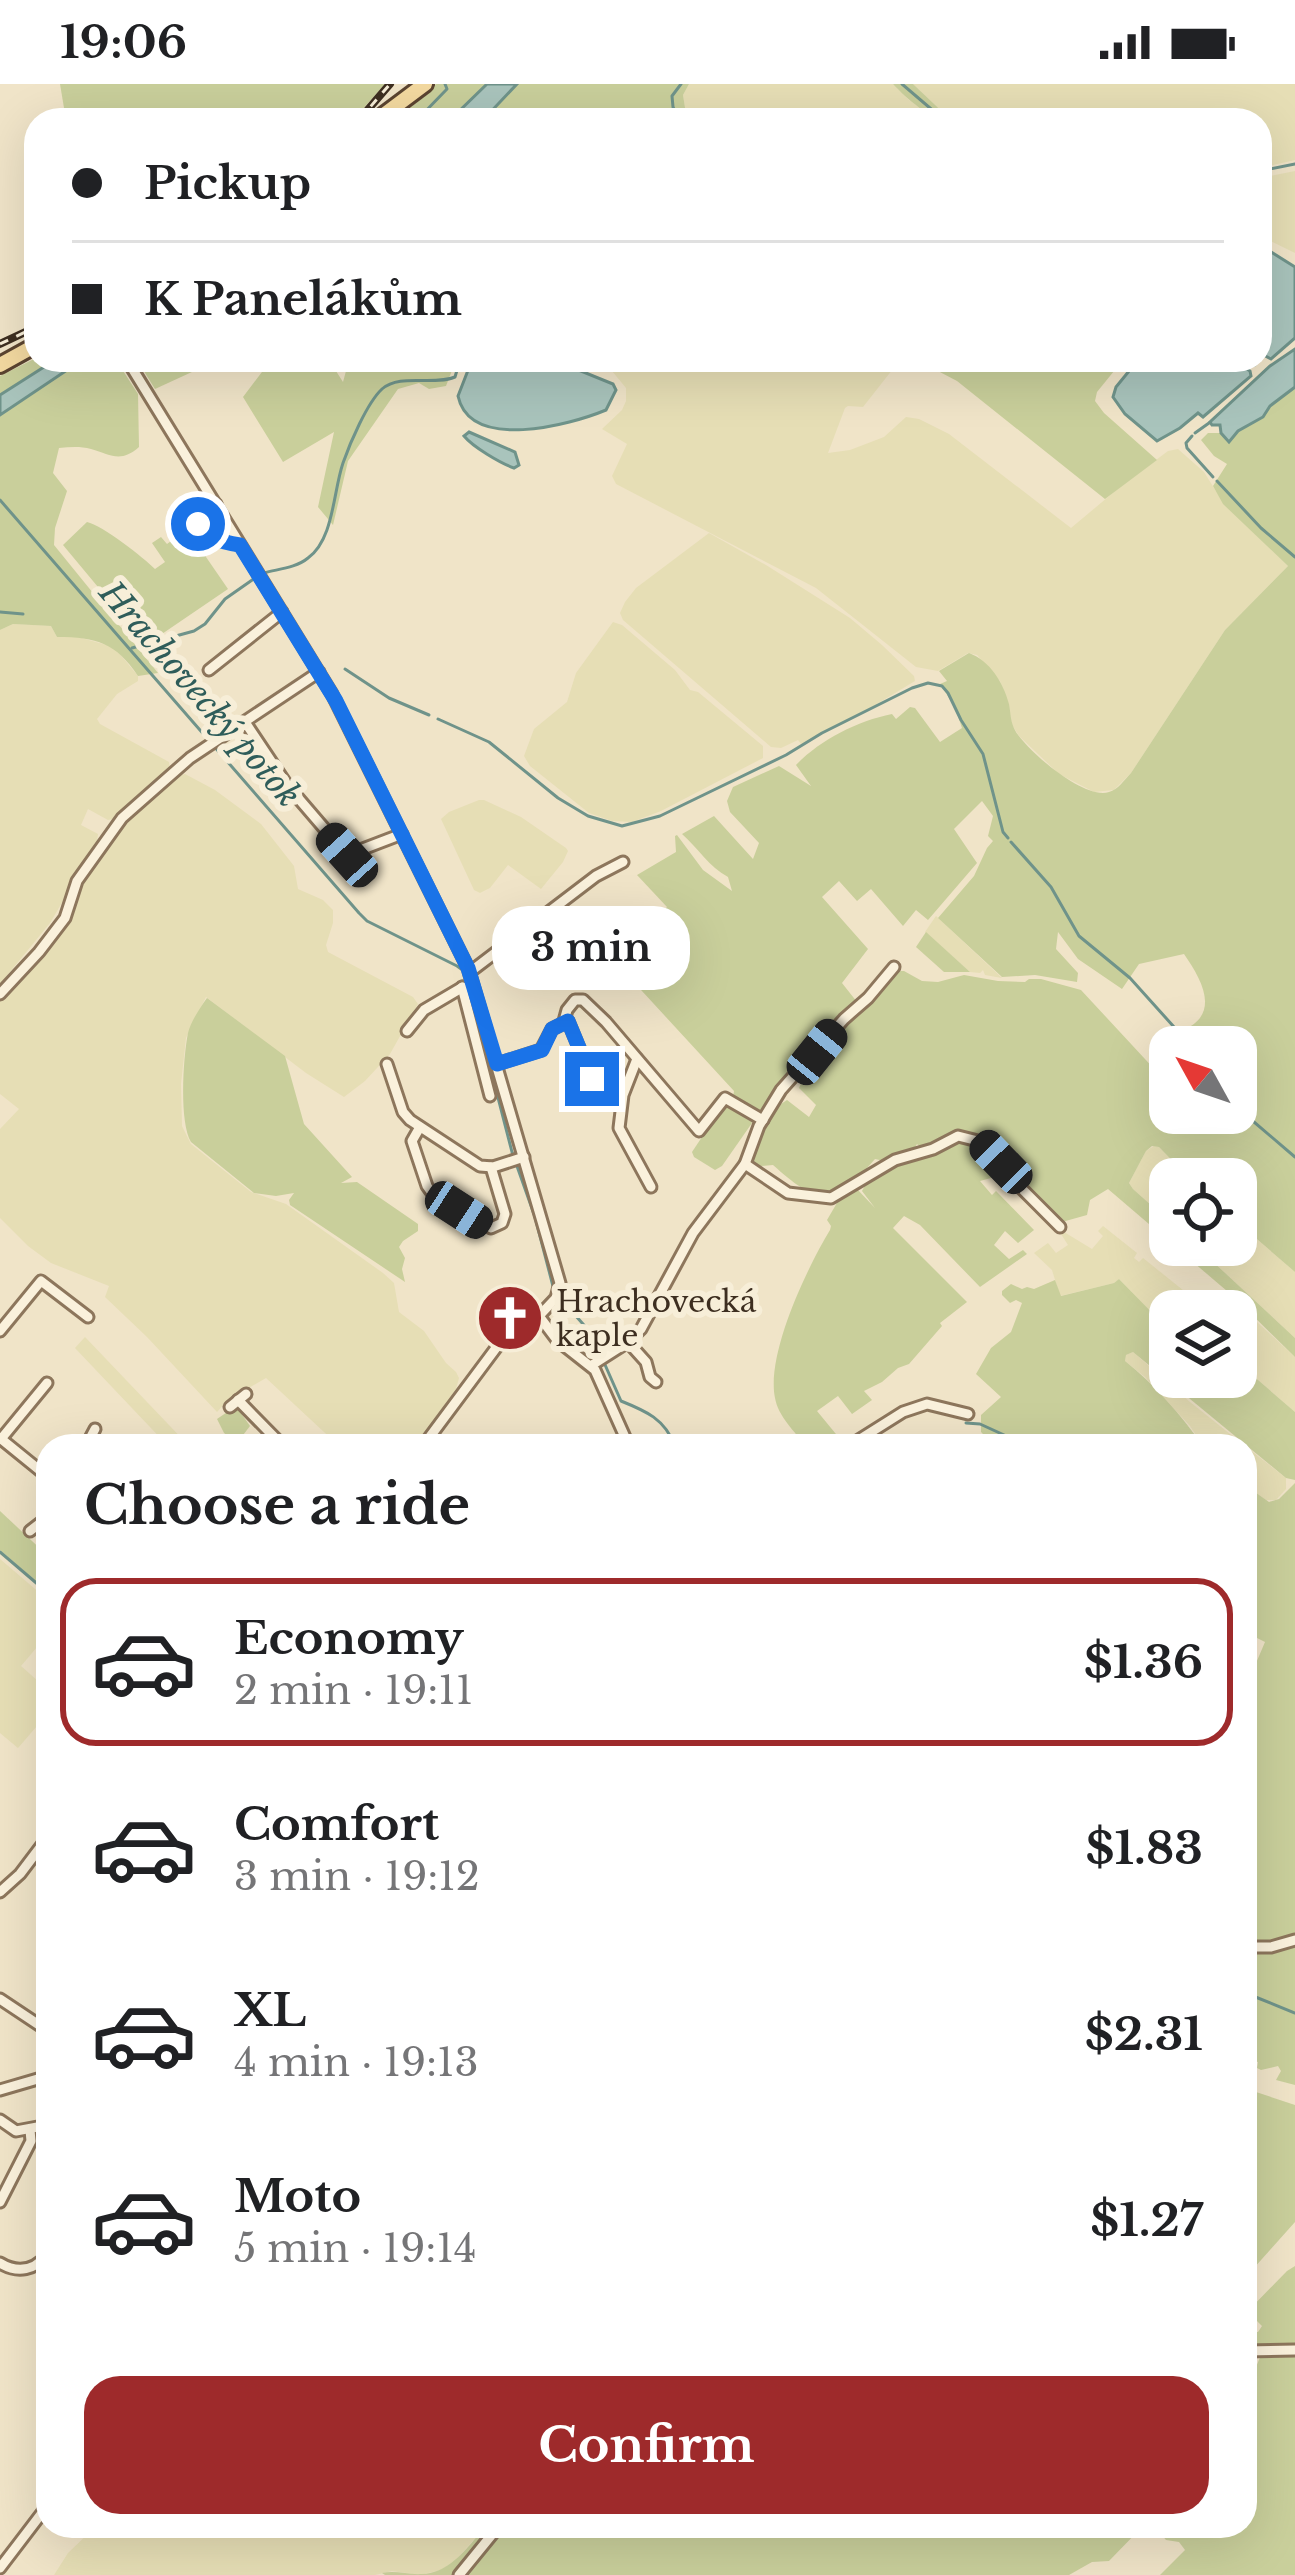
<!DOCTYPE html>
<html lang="en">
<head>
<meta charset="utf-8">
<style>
	:root { --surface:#fff; --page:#f2f2f2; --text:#202124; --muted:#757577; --line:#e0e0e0; --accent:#9e2a2b }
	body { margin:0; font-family:"Libre Baskerville",serif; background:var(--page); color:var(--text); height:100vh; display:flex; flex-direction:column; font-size:45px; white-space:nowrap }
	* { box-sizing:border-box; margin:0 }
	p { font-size:39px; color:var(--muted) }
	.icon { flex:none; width:66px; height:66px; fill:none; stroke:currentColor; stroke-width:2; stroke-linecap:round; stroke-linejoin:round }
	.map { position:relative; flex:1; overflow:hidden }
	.drawer { position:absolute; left:36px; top:1350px; width:1221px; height:1104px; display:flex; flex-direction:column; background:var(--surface); border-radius:36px; box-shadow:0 12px 48px #0002 }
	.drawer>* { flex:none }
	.top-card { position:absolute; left:24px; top:24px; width:1248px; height:264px; border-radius:36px; box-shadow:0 12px 48px #0002; display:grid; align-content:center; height:264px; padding:0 48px; background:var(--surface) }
	.needle { width:78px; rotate:310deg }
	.buttons { position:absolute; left:1149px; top:942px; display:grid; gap:24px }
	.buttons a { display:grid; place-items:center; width:108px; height:108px; border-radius:24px; background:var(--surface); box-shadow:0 12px 48px #0002; font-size:60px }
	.end { position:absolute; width:54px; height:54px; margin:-27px; border:15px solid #1a73e8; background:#fff; box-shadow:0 0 0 6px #fff }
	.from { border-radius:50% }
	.bubble { position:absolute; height:84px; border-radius:36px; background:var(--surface); box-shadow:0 12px 48px #0002; font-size:39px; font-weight:800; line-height:84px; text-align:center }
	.car { position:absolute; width:36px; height:72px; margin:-36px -18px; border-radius:15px; box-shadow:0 0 9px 3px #0007; background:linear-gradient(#222 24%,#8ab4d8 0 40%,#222 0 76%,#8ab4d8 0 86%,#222 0) }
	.top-card b { display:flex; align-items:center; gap:42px; height:114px; font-size:45px }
	.top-card b+b { border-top:3px solid var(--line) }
	.top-card i { width:30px; height:30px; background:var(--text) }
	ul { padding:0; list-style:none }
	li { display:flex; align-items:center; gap:36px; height:168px; margin:0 24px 18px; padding:0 24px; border:6px solid transparent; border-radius:36px }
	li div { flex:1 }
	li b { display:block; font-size:45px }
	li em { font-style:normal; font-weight:800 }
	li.on { border-color:var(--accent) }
	li>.icon { width:108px; height:108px; stroke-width:1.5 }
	h2 { padding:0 48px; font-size:54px; line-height:144px }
	.cta { display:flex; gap:24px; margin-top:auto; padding:24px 48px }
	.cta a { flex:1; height:138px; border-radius:36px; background:var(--accent); color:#fff; font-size:48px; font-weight:800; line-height:138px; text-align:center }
	.status { display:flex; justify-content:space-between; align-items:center; height:84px; padding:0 60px; background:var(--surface); direction:ltr }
	.status svg { height:33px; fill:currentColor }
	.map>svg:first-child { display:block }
	.farmland { fill:#e6deb5 }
	.green { fill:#c9cf9b }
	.water { fill:#a9c4bc; stroke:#6f938a; stroke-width:3 }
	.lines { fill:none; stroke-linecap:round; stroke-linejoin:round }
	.stream { stroke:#6f938a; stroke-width:3 }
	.minor-casing { stroke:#8d765c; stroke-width:15 }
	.major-casing { stroke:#5b4430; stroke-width:20 }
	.minor { stroke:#faf1dc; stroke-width:9 }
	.major { stroke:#f3d9a0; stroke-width:14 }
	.rail-casing { stroke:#3d2e20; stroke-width:8 }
	.rail { stroke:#f7eed8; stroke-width:3; stroke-dasharray:9; stroke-linecap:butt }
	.route { stroke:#1a73e8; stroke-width:15 }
	.labels { text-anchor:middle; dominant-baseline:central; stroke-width:12; stroke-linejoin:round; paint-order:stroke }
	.poi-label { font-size:30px; fill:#3d2e20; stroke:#f7eed8; text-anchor:start }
	.water-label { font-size:33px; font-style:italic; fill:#2f5d5a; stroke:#f7eed8 }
</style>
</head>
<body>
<div class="status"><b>19:06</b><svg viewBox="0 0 49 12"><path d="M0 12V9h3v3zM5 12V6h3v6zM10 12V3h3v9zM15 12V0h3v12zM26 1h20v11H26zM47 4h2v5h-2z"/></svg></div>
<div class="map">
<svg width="1295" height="2491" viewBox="0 0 1295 2491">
	<rect width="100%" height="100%" fill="#f0e4c8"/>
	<g class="farmland">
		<polygon points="689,0 893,0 909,16 939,36 687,36 683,11"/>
		<polygon points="913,0 1295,0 1295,76 1260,84 1260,36 951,36"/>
		<polygon points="1295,87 1295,169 1260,152 1260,94"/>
		<polygon points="585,276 900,276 863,323 848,322 845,324 828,369 850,366 884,353 906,333 919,335 949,350 1071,444 1120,403 1168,367 1178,365 1204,388 1224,420 1288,482 1225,546 1131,689 1114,706 1094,708 1059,690 1019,652 1011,639 1009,621 1000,597 977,571 968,569 938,587 916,583 816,504 616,400 612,392 627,360 602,345 622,326 626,317 626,304 612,287"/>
		<polygon points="709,449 766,481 850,534 882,561 914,592 915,597 847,638 804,659 801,660 798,656 781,664 771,663 623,536 620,529 625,518 636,504"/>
		<polygon points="613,538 622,541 675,586 690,606 698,608 763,662 763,674 661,727 632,738 612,737 589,729 530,682 524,672 534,645 567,618 576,589"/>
		<polygon points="13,540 51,542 57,553 78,553 114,563 138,592 138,597 117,610 97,635 100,640 169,678 170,686 163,695 113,735 108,736 88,725 81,741 98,750 97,759 50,839 0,900 0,546"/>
		<polygon points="185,690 215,706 261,740 294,782 298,805 323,816 333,826 333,839 326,861 328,868 413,913 418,920 390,970 365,997 344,1013 306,989 206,913 186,954 181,1000 182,1042 191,1060 251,1108 286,1120 383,1189 394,1199 399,1228 424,1247 446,1279 456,1288 459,1294 456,1305 415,1362 339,1362 266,1294 228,1316 217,1328 147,1253 105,1213 109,1202 51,1179 28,1162 0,1134 0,1045 19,1025 0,1010 0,915 44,865 80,795 112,749 154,711 178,692"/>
		<polygon points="479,716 484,716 521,733 566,764 568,767 563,778 541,805 508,781 490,804 480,809 474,806 441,735 449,728"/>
		<polygon points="936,832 1002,894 985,891 983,886 980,889 970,888 925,848"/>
		<polygon points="1154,1062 1159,1063 1190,1095 1170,1095 1170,1138 1133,1105 1129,1099 1146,1067"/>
		<polygon points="1236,1137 1295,1188 1295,1254 1195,1161 1236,1161"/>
		<polygon points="1103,1142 1137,1169 1134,1174 1139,1178 1143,1174 1209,1227 1170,1227 1170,1247 1119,1195 1114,1199 1060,1212 1052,1186 1034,1169 1048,1159 1056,1169 1068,1161 1061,1150 1064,1148 1092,1165 1103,1152 1098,1147"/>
		<polygon points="1248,1237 1257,1238 1295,1273 1295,1328 1236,1277 1236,1245"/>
		<polygon points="85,1253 189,1362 168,1362 75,1264"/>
		<polygon points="1133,1268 1190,1318 1245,1362 1203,1362 1190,1342 1145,1293 1125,1277 1126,1271"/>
		<polygon points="1245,1362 1286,1394 1286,1405 1276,1416 1266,1416 1245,1401"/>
		<polygon points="0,1475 48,1516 48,1550 21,1582 48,1606 48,1650 37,1642 18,1664 0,1649"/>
		<polygon points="96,2442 486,2442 455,2477 441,2486 420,2491 392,2487 375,2491 54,2491 68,2469"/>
	</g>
	<g class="green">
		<polygon points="60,0 385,0 353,36 66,36"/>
		<polygon points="436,0 487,0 450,36 388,36"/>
		<polygon points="517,0 689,0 683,11 687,36 483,36"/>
		<path d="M893,0H913L951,36C930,36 907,15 893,0Z"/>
		<polygon points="36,274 36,276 55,276 0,311 0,292"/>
		<path d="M82,276H116L138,310L139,363C121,379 111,371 91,365C80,362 70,363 59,364L53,389L67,407L55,444L54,461L158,589L138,592C116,559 97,553 57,553L51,542L13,540L0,546V331Z"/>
		<polygon points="137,276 218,276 155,305"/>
		<polygon points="271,276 329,276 343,298 349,276 456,276 446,302 429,305 419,299 398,305 348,377 333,441 318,423 334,348 283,378 243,313"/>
		<polygon points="917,276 1123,276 1097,308 1095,317 1104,329 1157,376 1105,415 957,297"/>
		<path d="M1295,303V1188L1236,1137V1095H1190L1159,1063L1152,1062L1146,1067L1129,1099L1133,1105L1170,1138V1158L1108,1105L1090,1116L1087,1131L1062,1138L1011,1094H991L980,1097L992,1111L996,1107L1034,1146L1018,1159L1005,1147L994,1161L1009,1175L1023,1166L1027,1170L980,1203L920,1141L904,1132L893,1144L967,1218L940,1239L942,1242L909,1280L898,1284L882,1298L864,1307L872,1316L852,1330L838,1312L817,1327L845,1361L806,1362C795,1348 778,1332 775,1314C766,1270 807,1184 830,1146L831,1142L827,1136L841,1112L857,1105L875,1124L862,1107C874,1084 901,1077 925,1068L917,1060L914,1065L884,1077L875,1075L867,1084L868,1089C819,1116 816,1119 773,1081L761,1082L749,1076L769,1028L787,1016L809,1033L816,1021L799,1004L812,976L831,957L840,942L894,887H904L922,897L938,898L964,891L998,897L1025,898L1029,895H1041L1081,906L1170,1002V1029H1200L1218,1043L1226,1039L1228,1029H1236V963L1182,961L1181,947C1222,931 1202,896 1184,870L1139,880L1122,905L1078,875L1058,848L1056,865L1078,889L1077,898L1035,891L1002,893L938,834L974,792L987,764L993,757L988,752L993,732L982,717L954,745L977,779L928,836L916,826L903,842L871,805L857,817L839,797L822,813L868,865L842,899L857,918L759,1027H752L733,1013L734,1007L584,844L606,828L628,847L636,843H648L667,823L637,791L676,768L675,752L677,751L703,786L732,807L728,793C709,783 698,764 682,750L714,732L753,775L759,759L730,728L727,717L733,703L779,682L811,702L796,681C820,656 857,637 892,630L896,635L910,623L915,624L940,658L962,644L955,623L940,600L947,597L939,587L969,569C990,577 1003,598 1009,620C1011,630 1010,638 1016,648C1029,668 1084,716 1109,708C1118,706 1125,695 1131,689L1225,546L1288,482L1223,420L1213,402L1227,380L1214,372L1201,356L1208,349H1221L1229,357L1238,347L1263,333L1270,322Z"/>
		<path d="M188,437L199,453L195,457L228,505L156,554L124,505L108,515L63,461L87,438C102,441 144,474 155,485L165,478L152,459L161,453L167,460L182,449L179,443Z"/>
		<polygon points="926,848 970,888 944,888 916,863"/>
		<path d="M207,914L285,972L304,1040L352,1093L341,1099L357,1098L418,1140V1147L403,1157L399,1163L405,1174L402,1185L405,1198L290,1121L289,1116L294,1109L276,1112L254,1109L191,1058C179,1038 183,974 188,949C191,937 200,924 207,914Z"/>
		<polygon points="728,1019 749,1032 752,1039 722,1082 715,1086 694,1073 692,1068 724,1020"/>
		<polygon points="1173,1161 1195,1161 1295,1254 1295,1273 1234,1213"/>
		<path d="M1119,1195L1170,1247V1293H1236V1277L1295,1328V1396L1286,1394L1133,1268L1126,1271L1125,1277C1155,1301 1181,1331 1203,1362H985L992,1359L981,1348V1331L1001,1313L976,1290L991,1264L1011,1248L1022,1219L1016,1216L1010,1219L1002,1211V1207L1011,1200L1022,1205L1027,1203L1034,1205L1055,1196L1061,1212L1114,1199Z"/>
		<polygon points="236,1322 250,1342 237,1359 224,1349 217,1335"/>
		<polygon points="1295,1399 1295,2001 1276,1996 1281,1987 1278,1982 1261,1986 1257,1984 1258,1978 1245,1975 1245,1920 1255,1921 1251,1908 1245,1904 1245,1615 1248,1598 1265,1558 1245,1548 1245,1401 1269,1418 1279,1415"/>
		<polygon points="0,1427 48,1472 48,1508 0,1466"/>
		<polygon points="1245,1999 1254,2002 1253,2007 1295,2021 1295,2138 1245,2194"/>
		<polygon points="1295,2182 1295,2491 1160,2491 1185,2466 1179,2458 1166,2456 1154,2442 1245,2442 1245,2292 1256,2283 1261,2271 1245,2270 1245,2248 1258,2248 1262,2242 1257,2237 1245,2241 1245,2230 1287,2187"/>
		<path d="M486,2442H1143L1109,2477L1092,2478L1069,2491H385L382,2489C396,2486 408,2491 422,2490C451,2489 468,2462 486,2442Z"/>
	</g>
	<g class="water">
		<polygon points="487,0 517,0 483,36 450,36"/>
		<polygon points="1260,161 1295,183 1295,254 1271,275 1260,269"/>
		<polygon points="1295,265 1295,303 1270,322 1263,333 1238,347 1229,358 1221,349 1220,341 1212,341 1210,338 1270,282"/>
		<polygon points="55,276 82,276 0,331 0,311"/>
		<path d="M472,276H554L613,300L616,306L606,326C570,341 470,368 458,312Z"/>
		<polygon points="1138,276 1235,276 1250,287 1251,292 1203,333 1198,329 1180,344 1157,357 1125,330 1113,313 1116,303"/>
		<path d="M469,348L515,368L519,381L514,384C500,379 473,363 464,352Z"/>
	</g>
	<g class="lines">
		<g class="stream">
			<polyline points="902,0 944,36"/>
			<polyline points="417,36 447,5 445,0"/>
			<polyline points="679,36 673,23 672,12 681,0"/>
			<polyline points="1260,87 1295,80"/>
			<polyline points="1248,276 1255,281"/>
			<polyline points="1195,349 1209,339"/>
			<polyline points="1192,352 1186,359 1187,364 1213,393"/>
			<polyline points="1217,397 1261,444 1295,473"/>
			<polyline points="0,416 359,829 367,837 457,882 464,887 466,894"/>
			<path d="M264,489C278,485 296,484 308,474C334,455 333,408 343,379C350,359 367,319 382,305C400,289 433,302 455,293L460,276"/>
			<polyline points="0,528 23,530"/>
			<polyline points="132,564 194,547 205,540 225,515 255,494"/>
			<polyline points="345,585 389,614 429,631"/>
			<polyline points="438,635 489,658 558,714 588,732 622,742 660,732 786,671 822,649 912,604 928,599 942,602 948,609 961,636 983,670 1003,748 1008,754"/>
			<polyline points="1011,758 1051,803 1079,852 1130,894 1192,963"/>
			<polyline points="477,932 512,1068 535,1133 554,1206"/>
			<polyline points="1236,1019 1247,1032 1295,1073"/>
			<path d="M559,1213L591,1249L621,1317C646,1327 665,1335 675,1362"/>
			<polyline points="966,1339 980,1340 1028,1362"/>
			<polyline points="890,1362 891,1360"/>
			<polyline points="0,1468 48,1509"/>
			<polyline points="1245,1909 1248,1911"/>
			<polyline points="1253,1912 1295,1929"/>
		</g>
		<g class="minor-casing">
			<g id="minor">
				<polyline points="127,276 332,610 468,884 560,1199 556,1214 539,1232 557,1256 595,1286 629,1362"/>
				<polyline points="216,420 200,432 200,445 209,452 240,461"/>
				<polyline points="209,586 282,528"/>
				<polyline points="245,638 287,701 347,771 402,750"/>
				<polyline points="470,888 596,792 623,778"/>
				<polyline points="462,903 490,1012"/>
				<polyline points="0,910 39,868 65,834 77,797 122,734 190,674 319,588"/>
				<polyline points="564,937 567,926 575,916 583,916 606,938 699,1047 725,1014 763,1036"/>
				<polyline points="407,947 424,926 463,903"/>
				<polyline points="637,975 623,1011 619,1044 651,1103"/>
				<polyline points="387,980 403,1028 410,1036 480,1082 493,1083 524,1073"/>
				<polyline points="497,980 541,966 552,945 568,937 592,995"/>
				<polyline points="420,1043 412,1057 427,1102 432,1109 491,1144 502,1139 505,1130 491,1083"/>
				<polyline points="745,1080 788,1109 831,1114 895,1076 933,1065 958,1052 982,1058 1018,1101 1060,1143"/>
				<polyline points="0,1247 41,1197 88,1233"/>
				<polyline points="628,1258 646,1278 650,1293 656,1298"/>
				<polyline points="592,1281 628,1258 641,1245 693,1149 745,1080 759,1042 781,1006 844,935 868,914 894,883"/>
				<polyline points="238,1316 283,1362"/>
				<polyline points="230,1323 246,1310"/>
				<polyline points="0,1354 48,1393"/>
				<polyline points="1,1355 47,1299"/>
				<polyline points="86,1362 95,1345"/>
				<polyline points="423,1362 496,1264 509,1251 539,1232"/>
				<polyline points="849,1362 903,1328 927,1320 968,1330"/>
				<polyline points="30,1447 48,1433"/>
				<polyline points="0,1808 20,1790 48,1753"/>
				<polyline points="1245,1863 1271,1863 1295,1856"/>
				<polyline points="0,1915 48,1947"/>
				<polyline points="0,2006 48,1992"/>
				<polyline points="0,2036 16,2047 48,2041"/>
				<polyline points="0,2118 31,2057 30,2046"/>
				<path d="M0,2179C18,2190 35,2186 48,2170"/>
				<polyline points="1245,2267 1295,2266"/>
				<polyline points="0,2484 48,2421"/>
				<polyline points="459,2491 499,2442"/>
			</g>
		</g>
		<g class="major-casing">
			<g id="major">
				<polyline points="377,36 425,0"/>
				<polyline points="0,281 36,261"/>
			</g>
		</g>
		<use href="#minor" class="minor"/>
		<use href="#major" class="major"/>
		<g class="rail-casing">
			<g id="rail">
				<polyline points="359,36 390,0"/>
				<polyline points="0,260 36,243"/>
			</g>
		</g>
		<use href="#rail" class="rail"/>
	</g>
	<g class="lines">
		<path class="route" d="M198,440C204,454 226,459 240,461L336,617L468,884L497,980L542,966L552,945L568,937L592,995"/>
	</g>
	<defs>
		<g id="church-disc" transform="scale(3.45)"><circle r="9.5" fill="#9e2a2b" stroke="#f7eed8"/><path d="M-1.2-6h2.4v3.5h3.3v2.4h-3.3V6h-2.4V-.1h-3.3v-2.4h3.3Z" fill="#fff"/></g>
	</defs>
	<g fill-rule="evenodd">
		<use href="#church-disc" x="510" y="1234"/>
	</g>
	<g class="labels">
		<g class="poi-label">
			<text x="556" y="1217">Hrachovecká<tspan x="556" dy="34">kaple</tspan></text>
		</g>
		<g class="water-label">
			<text transform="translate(200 610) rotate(49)">Hrachovecký potok</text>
		</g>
	</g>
</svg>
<div class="buttons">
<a><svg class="needle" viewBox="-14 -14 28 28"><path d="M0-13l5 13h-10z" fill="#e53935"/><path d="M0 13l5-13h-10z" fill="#757577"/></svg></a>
<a><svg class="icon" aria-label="locate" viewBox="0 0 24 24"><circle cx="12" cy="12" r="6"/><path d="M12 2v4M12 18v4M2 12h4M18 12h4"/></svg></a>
<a><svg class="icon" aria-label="layers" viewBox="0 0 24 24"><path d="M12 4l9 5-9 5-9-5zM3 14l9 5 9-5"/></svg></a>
</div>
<i class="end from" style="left:198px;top:440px"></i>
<i class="end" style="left:592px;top:995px"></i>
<div class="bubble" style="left:492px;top:822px;width:198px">3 min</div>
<i class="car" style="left:347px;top:771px;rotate:318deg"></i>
<i class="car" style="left:817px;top:968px;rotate:39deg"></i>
<i class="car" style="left:1001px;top:1078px;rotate:316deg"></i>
<i class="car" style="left:459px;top:1126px;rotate:123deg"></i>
<div class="top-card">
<b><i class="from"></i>Pickup</b>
<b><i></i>K Panelákům</b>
</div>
<section class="drawer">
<h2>Choose a ride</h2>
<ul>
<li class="on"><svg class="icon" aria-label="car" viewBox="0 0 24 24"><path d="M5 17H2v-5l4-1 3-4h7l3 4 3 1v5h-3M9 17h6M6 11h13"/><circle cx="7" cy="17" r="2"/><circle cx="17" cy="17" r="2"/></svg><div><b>Economy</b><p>2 min · 19:11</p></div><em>$1.36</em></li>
<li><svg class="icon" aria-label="car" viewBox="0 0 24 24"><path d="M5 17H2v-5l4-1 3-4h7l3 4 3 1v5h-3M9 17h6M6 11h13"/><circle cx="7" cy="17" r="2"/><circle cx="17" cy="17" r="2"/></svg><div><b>Comfort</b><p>3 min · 19:12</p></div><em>$1.83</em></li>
<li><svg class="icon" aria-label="car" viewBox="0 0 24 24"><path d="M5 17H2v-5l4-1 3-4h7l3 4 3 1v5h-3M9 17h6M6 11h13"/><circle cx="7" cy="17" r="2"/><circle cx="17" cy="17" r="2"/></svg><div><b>XL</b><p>4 min · 19:13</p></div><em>$2.31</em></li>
<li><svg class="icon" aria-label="car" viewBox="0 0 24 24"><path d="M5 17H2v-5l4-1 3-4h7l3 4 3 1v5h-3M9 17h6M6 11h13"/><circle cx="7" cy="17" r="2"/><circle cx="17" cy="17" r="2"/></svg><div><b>Moto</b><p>5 min · 19:14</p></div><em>$1.27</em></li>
</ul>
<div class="cta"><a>Confirm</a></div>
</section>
</div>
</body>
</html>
